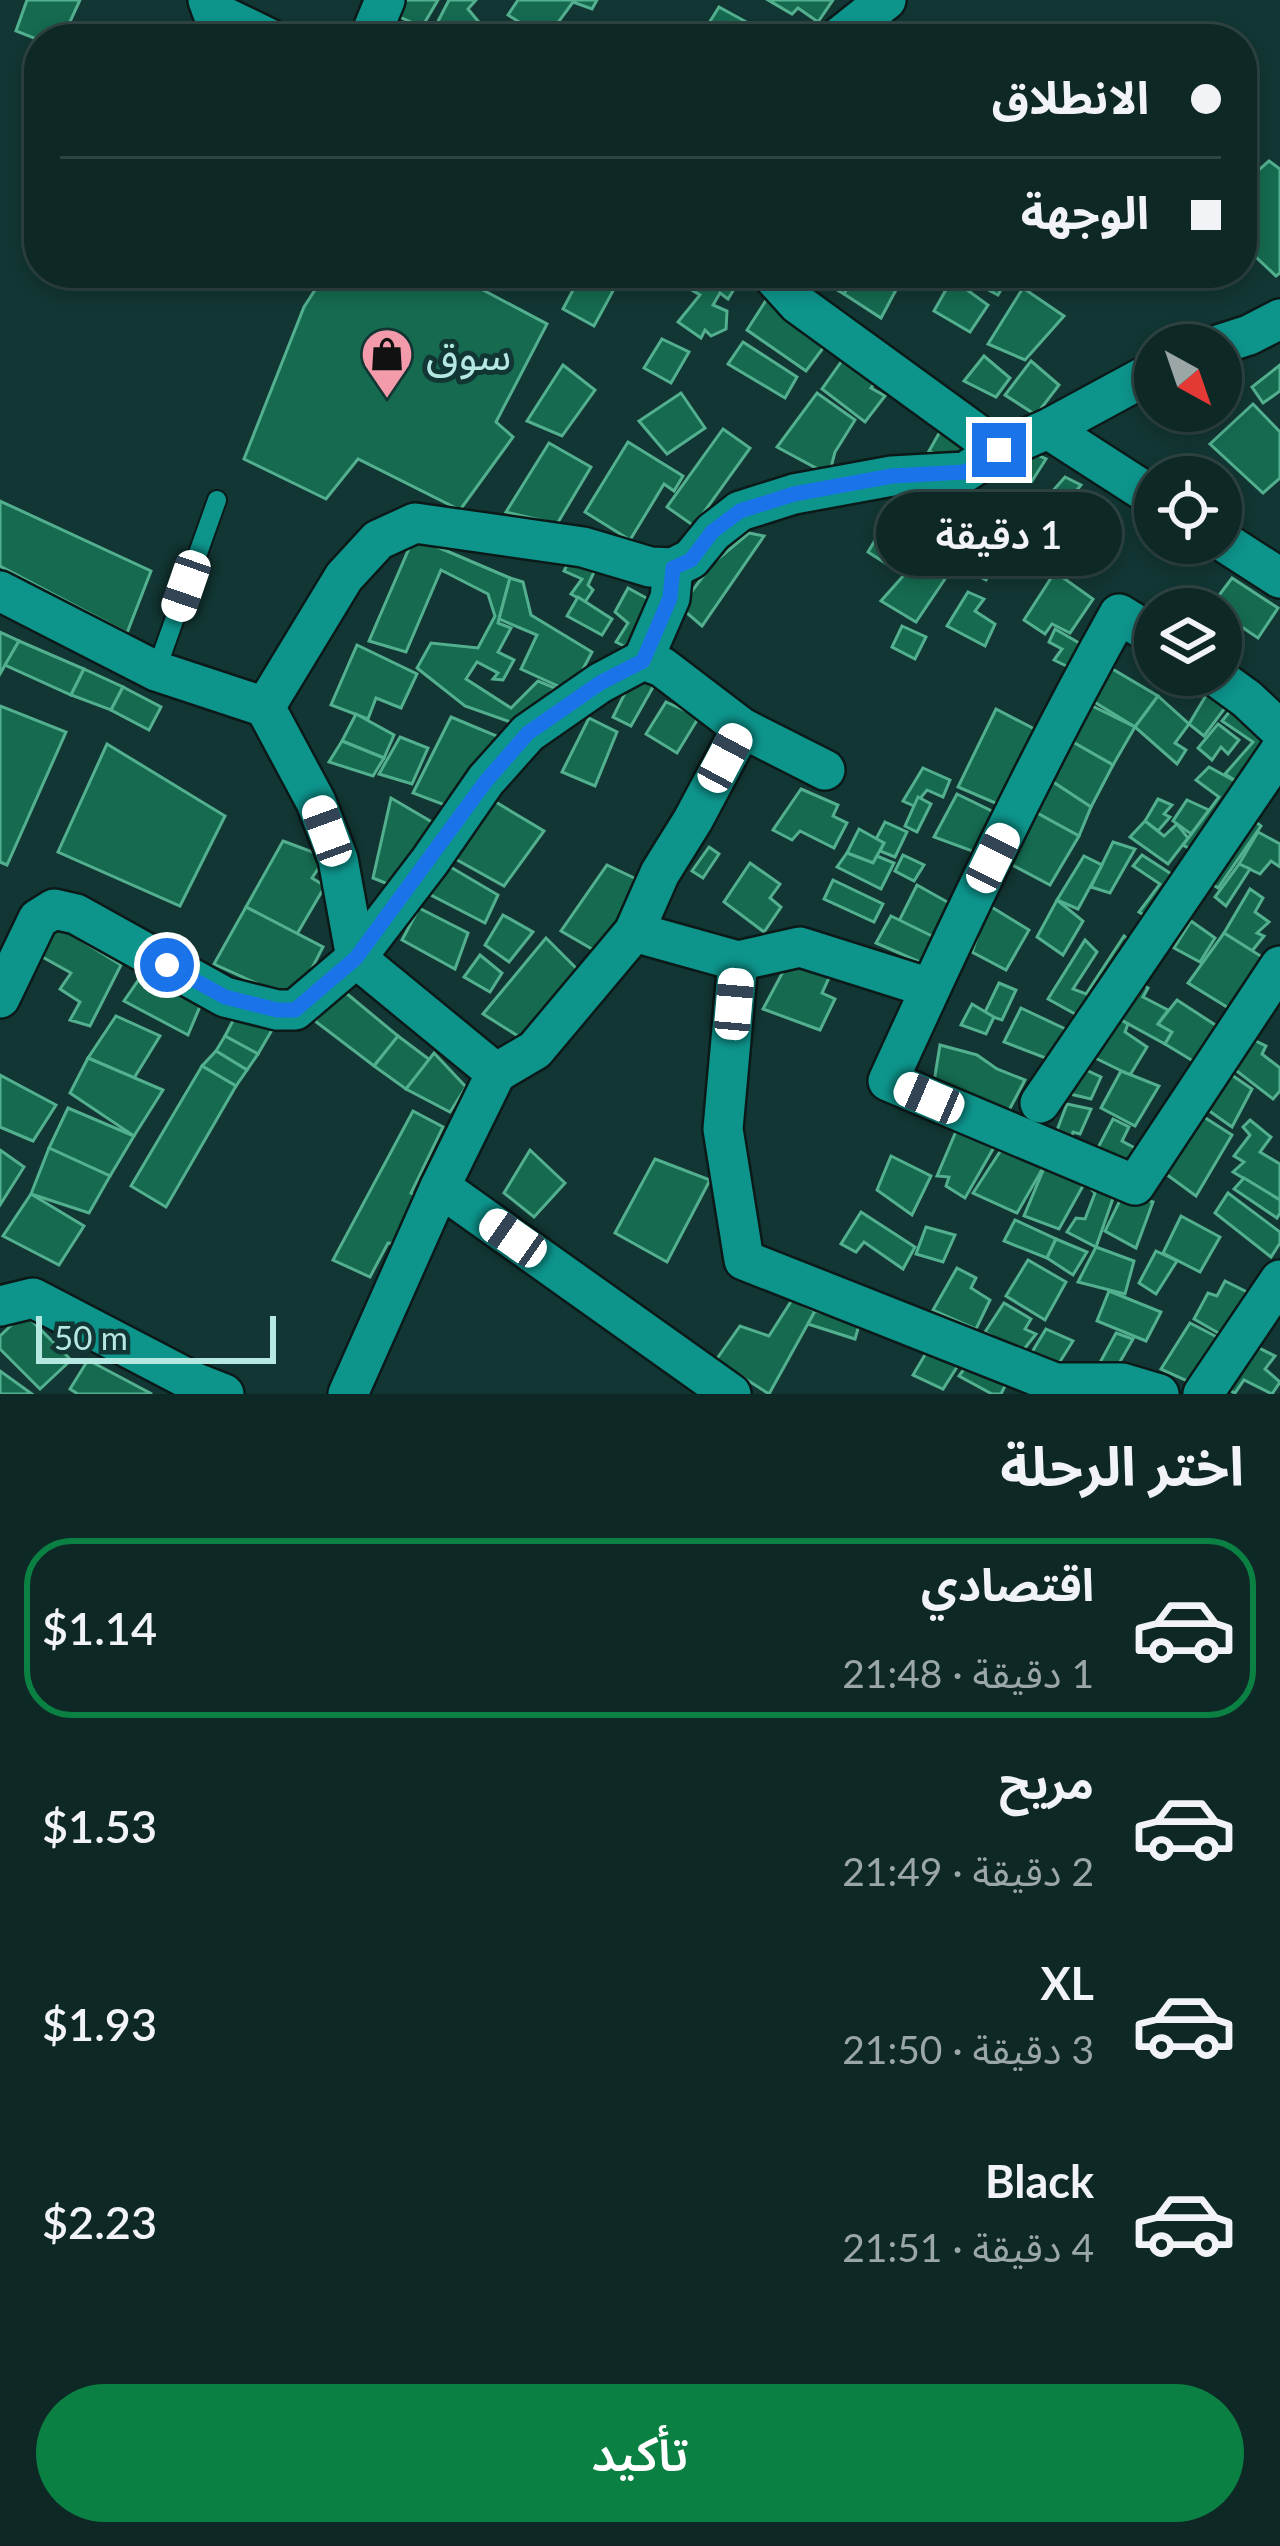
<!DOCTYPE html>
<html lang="ar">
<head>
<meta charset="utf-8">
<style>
	:root { --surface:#0e2826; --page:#17302e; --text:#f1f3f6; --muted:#9ba6a7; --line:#2e4443; --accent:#0b8043 }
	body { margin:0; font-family:Lato,"Noto Sans Arabic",sans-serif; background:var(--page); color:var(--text); direction:rtl; height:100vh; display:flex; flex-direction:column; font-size:45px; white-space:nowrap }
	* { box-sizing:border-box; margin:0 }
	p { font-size:39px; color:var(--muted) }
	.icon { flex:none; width:66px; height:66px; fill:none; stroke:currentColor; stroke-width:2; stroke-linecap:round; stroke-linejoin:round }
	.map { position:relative; height:1394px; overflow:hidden; direction:ltr }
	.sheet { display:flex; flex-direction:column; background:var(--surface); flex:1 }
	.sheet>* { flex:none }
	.guide { position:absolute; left:24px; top:24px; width:1233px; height:264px; border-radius:48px; box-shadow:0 6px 18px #0003,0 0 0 3px var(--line); direction:rtl; display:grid; align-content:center; height:264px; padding:0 36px; background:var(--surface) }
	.needle { width:78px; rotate:140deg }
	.fabs { position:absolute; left:1134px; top:324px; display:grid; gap:24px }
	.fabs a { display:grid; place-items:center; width:108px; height:108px; border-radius:50%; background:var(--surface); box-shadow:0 6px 18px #0003,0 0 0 3px var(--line); font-size:60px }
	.scale { position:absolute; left:36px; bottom:30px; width:240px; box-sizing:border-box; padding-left:12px; border:6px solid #b6e8e2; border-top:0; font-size:33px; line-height:42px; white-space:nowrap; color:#b6e8e2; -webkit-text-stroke:9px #123633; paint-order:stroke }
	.end { position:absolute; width:54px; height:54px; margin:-27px; border:15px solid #1a73e8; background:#fff; box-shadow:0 0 0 6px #fff }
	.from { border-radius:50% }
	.bubble { position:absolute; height:84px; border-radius:42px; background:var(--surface); box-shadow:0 6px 18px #0003,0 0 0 3px var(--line); font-size:39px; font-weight:600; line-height:84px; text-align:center; direction:rtl }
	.car { position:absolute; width:36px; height:72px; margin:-36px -18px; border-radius:15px; box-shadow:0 0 9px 3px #0007; background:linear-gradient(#fff 24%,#345 0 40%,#fff 0 76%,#345 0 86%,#fff 0) }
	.guide b { display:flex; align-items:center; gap:42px; height:114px; font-size:45px }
	.guide b+b { border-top:3px solid var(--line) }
	.guide i { width:30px; height:30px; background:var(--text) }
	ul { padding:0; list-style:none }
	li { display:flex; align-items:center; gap:36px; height:180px; margin:0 24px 18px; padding:0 12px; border:6px solid transparent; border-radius:48px }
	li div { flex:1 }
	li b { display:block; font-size:45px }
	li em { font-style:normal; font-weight:600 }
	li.active { border-color:var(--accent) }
	li>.icon { width:108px; height:108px; stroke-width:1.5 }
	h2 { padding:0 36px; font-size:54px; line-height:144px }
	.action { display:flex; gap:24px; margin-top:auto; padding:24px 36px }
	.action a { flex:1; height:138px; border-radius:72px; background:var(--accent); color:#fff; font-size:48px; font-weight:600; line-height:138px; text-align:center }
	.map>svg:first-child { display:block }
	.building { fill:#156a50; stroke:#52b08f; stroke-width:3 }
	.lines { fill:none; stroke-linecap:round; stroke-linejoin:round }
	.service-casing { stroke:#0b1a19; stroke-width:22 }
	.minor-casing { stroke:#0b1a19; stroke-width:44 }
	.service { stroke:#0d958c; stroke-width:18 }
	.minor { stroke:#0d958c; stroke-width:39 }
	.route { stroke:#1a73e8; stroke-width:15 }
	.labels { text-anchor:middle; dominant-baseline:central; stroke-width:10; stroke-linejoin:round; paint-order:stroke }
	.poi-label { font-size:42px; fill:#b6e8e2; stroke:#123633; text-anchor:start }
</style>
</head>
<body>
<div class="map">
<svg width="1280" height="1394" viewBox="0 0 1280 1394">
	<rect width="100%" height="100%" fill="#123633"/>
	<g class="building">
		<polygon points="27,0 80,0 62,39 39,40 16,31"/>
		<polygon points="397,0 438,0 422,27 391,13"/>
		<polygon points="449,0 476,0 468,9 478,21 470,34 485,39 443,39 432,33"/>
		<polygon points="518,0 597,0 592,9 573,2 546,39 508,15"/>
		<polygon points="768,0 833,0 818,22 798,8 792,14"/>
		<polygon points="719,7 750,24 741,39 699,39"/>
		<polygon points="1269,161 1280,169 1280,273 1276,276 1242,244 1242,185"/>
		<polygon points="326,273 451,273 547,324 496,422 513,437 460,510 358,459 326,499 244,459 304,307"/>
		<polygon points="663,273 744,273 728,299 720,293 713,305 727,311 726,329 711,336 705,330 701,338 678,322 700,295"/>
		<polygon points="808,273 856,273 844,294"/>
		<polygon points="856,273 905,273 881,318 844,294"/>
		<polygon points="984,273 1010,273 998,295 977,284"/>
		<polygon points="581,275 613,291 594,326 563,309"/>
		<polygon points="952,279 988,305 970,332 934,311"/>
		<polygon points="1023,288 1064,316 1025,360 988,344"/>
		<polygon points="772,291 832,336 806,371 747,330"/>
		<polygon points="662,339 689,352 671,383 644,368"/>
		<polygon points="743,342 797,377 785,398 728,364"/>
		<polygon points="846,355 879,377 871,388 885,396 865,422 822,389"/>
		<polygon points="984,356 1010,378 996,397 964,381"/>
		<polygon points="1031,361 1059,385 1036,415 1005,395"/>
		<polygon points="563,365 595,390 562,436 527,421"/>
		<polygon points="1280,365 1280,391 1263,403 1252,387"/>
		<polygon points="681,393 705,428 667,454 639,421"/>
		<polygon points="817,393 855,420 835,452 829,475 777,447"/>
		<polygon points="1253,404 1280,432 1280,478 1263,493 1210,444"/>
		<polygon points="946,421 971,434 956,464 929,451"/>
		<polygon points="723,429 750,448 694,526 667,507"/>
		<polygon points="628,442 683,476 674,491 664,484 630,540 585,512"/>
		<polygon points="549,443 591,467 557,524 506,512"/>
		<polygon points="1029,451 1046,459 1032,481 1016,470"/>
		<polygon points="1065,477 1081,485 1070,499 1083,507 1068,524 1042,503"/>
		<polygon points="1009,497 1018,505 1002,529 991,520"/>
		<polygon points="904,498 930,513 924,519 939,527 918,558 879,534"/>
		<polygon points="938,498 986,526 960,563 939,547 951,527 930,513"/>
		<polygon points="0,501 151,571 127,633 0,566"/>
		<polygon points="1019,517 1031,523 1014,552 999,541"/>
		<polygon points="749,533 764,536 702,626 680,607 713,563"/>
		<polygon points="879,534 945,579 916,622 881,601 904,575 868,552"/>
		<polygon points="414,537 510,578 498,623 511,628 498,652 514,660 503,680 493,679 498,673 477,662 466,679 511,708 538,681 555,688 519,725 465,706 417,668 431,643 478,648 495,616 488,594 441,570 406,652 369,641"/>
		<polygon points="988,539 1005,548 986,580 969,571"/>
		<polygon points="570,559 595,570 588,585 593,590 585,602 571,594 582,579 564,571"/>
		<polygon points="1055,572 1093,599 1070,633 1052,624 1045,634 1024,620"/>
		<polygon points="510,578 523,582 531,615 592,652 571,692 521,669 537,635 499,619"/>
		<polygon points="1232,578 1278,608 1258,638 1221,613 1221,609 1211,606"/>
		<polygon points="628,588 661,606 634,651 616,642 628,623 615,612"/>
		<polygon points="968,592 984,599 975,611 995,624 985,646 947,626"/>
		<polygon points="578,597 612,619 602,635 567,616"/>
		<polygon points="902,626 926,637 915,659 892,647"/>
		<polygon points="1055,629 1093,651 1081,673 1054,660 1062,649 1049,642"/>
		<polygon points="0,632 19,641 0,674"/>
		<polygon points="19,641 84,669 71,695 5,665"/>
		<polygon points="357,645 417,674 401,708 376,698 368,719 331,705"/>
		<polygon points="1104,664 1158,696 1135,727 1083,695"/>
		<polygon points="84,669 123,687 111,710 71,695"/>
		<polygon points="636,671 657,680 631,726 613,717"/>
		<polygon points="123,687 161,707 149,730 111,710"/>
		<polygon points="1211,687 1231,700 1204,736 1189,724"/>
		<polygon points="1158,696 1189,724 1175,743 1186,750 1177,764 1135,727"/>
		<polygon points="1082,701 1135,727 1113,765 1064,737"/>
		<polygon points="666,702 699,717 677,753 646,734"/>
		<polygon points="1236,704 1275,739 1244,786 1225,774 1253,742 1222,721"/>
		<polygon points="0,706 66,732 7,865 0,862"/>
		<polygon points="996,709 1044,734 1007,808 958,787"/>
		<polygon points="356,714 394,735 384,758 342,741"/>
		<polygon points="451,717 504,739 450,807 413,793"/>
		<polygon points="589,718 617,732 595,786 562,772"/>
		<polygon points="1218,724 1239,740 1228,754 1221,747 1212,760 1198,748"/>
		<polygon points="400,737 428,748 412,784 379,774"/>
		<polygon points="1064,737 1113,765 1091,807 1044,776"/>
		<polygon points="342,741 384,758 373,776 329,762"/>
		<polygon points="107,744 225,816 180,906 58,852"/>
		<polygon points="1209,767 1244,786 1197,853 1183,845 1219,797 1196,780"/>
		<polygon points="923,768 950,780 943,797 927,790 914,806 903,801"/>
		<polygon points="1044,776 1091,807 1079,836 1026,807"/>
		<polygon points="801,789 838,805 833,816 847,823 834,848 800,831 792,840 773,830"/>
		<polygon points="957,794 1004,817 983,855 934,837"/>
		<polygon points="918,797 931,804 917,832 905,826"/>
		<polygon points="391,798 437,825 395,887 373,878"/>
		<polygon points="489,798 544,831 504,886 450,856"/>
		<polygon points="1158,799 1172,805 1164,814 1170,817 1158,831 1145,821"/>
		<polygon points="1187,800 1209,810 1191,834 1173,821"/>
		<polygon points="1026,807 1079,836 1050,885 1001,859"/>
		<polygon points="1247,815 1261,826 1218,888 1204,879"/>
		<polygon points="1145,821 1164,836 1177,824 1188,838 1168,864 1130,837"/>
		<polygon points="885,822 907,832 895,857 880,851 884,843 876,839"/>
		<polygon points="859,829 884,843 873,863 847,853"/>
		<polygon points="1258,832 1280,844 1280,867 1271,861 1260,874 1239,864"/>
		<polygon points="283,841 326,857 312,878 325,886 297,934 246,907"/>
		<polygon points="1113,842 1135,849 1110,893 1091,887"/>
		<polygon points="709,847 719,854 703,878 692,871"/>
		<polygon points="847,853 873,863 877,856 894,863 881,889 837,867"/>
		<polygon points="903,855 924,865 914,881 895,871"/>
		<polygon points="1142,855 1182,881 1153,920 1139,912 1160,884 1133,866"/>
		<polygon points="1084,856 1102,865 1078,909 1057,900"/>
		<polygon points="750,863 780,884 770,898 781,907 764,932 724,902"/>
		<polygon points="1239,864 1250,869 1226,906 1215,897"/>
		<polygon points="447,865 498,895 485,923 425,892"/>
		<polygon points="607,865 651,886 604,956 561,931"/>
		<polygon points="833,880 883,904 874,922 824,899"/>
		<polygon points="917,885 958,908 940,940 899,921"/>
		<polygon points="1250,889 1263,898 1255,912 1269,922 1257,933 1264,936 1252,951 1224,933"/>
		<polygon points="1057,900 1083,921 1063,955 1037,937"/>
		<polygon points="985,903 1029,930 1006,970 972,952 977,938 967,934"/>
		<polygon points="246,907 323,947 295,1001 214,964"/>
		<polygon points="419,908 468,933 455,969 402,940"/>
		<polygon points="503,915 533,932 509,962 485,945"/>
		<polygon points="891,916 940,940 929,966 876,943"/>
		<polygon points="1191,921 1215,938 1200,962 1174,948"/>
		<polygon points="55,924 121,965 90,1026 70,1020 80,1002 60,989 71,973 37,954"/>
		<polygon points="1224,933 1270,962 1235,1012 1188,983"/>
		<polygon points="1124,936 1136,946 1086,1020 1048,999 1085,940 1097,952 1073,989 1086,994"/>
		<polygon points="546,938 580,972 526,1041 483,1014"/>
		<polygon points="793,953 834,967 822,993 835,999 820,1030 763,1009"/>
		<polygon points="480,955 502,973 490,992 464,977"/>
		<polygon points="144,972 201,1004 188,1035 124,1001"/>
		<polygon points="1135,980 1148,988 1143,997 1168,1010 1158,1024 1172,1032 1165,1044 1112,1015"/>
		<polygon points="999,983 1016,990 1002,1020 984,1014"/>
		<polygon points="340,988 398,1036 374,1066 315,1021"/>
		<polygon points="1177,1000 1220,1028 1198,1064 1165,1044 1172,1032 1158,1024"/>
		<polygon points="972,1004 994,1017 986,1034 961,1025"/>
		<polygon points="1021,1008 1076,1034 1056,1062 1004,1042"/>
		<polygon points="237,1013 272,1030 258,1054 225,1036"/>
		<polygon points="1112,1015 1128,1024 1125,1032 1147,1047 1130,1075 1087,1054"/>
		<polygon points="116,1016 160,1036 134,1078 88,1058"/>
		<polygon points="1243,1035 1266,1046 1262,1054 1280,1068 1280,1091 1273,1099 1225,1062"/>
		<polygon points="225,1036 258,1054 247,1070 216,1051"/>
		<polygon points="398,1036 430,1060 406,1089 374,1066"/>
		<polygon points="940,1045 977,1055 997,1069 1025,1080 1007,1114 933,1088"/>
		<polygon points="216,1051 247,1070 236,1086 202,1066"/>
		<polygon points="434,1053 466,1087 450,1112 406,1089"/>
		<polygon points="88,1058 163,1090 134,1136 70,1093"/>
		<polygon points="202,1066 236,1086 166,1207 131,1186"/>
		<polygon points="1223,1069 1252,1089 1232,1127 1198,1103"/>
		<polygon points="1086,1070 1101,1077 1091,1099 1070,1094 1055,1117 1045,1106"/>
		<polygon points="1121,1071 1159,1086 1135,1126 1101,1108"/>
		<polygon points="0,1075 56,1105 33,1141 0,1127"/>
		<polygon points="1067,1104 1091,1109 1080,1134 1073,1132 1070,1143 1054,1138"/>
		<polygon points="68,1108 134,1136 110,1176 49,1148"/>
		<polygon points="1193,1110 1232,1135 1196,1196 1155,1166"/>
		<polygon points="413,1111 443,1127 411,1193 422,1199 402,1244 388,1243 370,1277 333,1260"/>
		<polygon points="1113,1119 1129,1127 1122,1141 1135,1148 1120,1176 1091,1161"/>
		<polygon points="1250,1120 1271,1137 1260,1152 1280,1164 1280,1200 1233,1172 1244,1162 1234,1156 1250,1135 1243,1127"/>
		<polygon points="960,1122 997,1142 965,1198 946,1186 949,1177 937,1176"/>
		<polygon points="1007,1141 1047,1161 1017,1213 973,1193"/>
		<polygon points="49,1148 110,1176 89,1213 31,1194"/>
		<polygon points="0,1150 24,1167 0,1205"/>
		<polygon points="530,1150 565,1183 534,1217 504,1193"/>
		<polygon points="891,1156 931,1176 912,1215 877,1190"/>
		<polygon points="655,1159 710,1180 667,1262 615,1233"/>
		<polygon points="1047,1161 1089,1175 1059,1229 1024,1216"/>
		<polygon points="1096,1176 1118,1184 1096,1247 1067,1232 1076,1218 1085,1219 1095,1193 1090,1188"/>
		<polygon points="1244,1178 1280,1200 1280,1213 1277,1218 1234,1189"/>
		<polygon points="1124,1192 1153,1202 1136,1248 1105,1231"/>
		<polygon points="1228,1193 1280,1232 1280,1243 1271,1257 1215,1213"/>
		<polygon points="31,1194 84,1226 59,1265 3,1236"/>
		<polygon points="861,1212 915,1247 903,1269 864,1242 856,1252 841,1244"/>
		<polygon points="1181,1216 1220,1237 1200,1272 1163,1253"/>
		<polygon points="1015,1220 1056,1239 1047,1258 1004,1241"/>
		<polygon points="926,1227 955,1235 943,1262 916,1254"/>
		<polygon points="1056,1239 1087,1252 1073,1275 1047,1258"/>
		<polygon points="1096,1247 1134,1261 1125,1294 1078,1282"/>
		<polygon points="1156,1251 1177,1261 1156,1294 1139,1283"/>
		<polygon points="1028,1260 1066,1282 1045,1320 1006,1296"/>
		<polygon points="957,1268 976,1278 971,1288 990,1300 976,1329 933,1310"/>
		<polygon points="1225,1281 1257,1297 1234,1342 1194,1319 1208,1293 1217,1296"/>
		<polygon points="1109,1291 1161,1312 1146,1341 1097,1321"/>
		<polygon points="792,1300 815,1311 769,1394 716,1360 740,1326 769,1336"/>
		<polygon points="1004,1303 1031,1319 1025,1329 1036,1334 1021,1353 985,1332"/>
		<polygon points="815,1311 860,1322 855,1339 808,1324"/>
		<polygon points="24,1313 71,1360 40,1389 0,1349 0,1336"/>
		<polygon points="1190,1323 1219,1338 1192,1383 1161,1369"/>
		<polygon points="1046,1329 1073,1341 1054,1371 1029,1357"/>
		<polygon points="1116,1333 1133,1339 1113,1374 1097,1368"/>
		<polygon points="1247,1342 1275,1356 1265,1369 1280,1382 1272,1394 1244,1380 1235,1393 1218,1385"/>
		<polygon points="932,1343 964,1356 943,1389 913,1375"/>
		<polygon points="972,1358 1010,1376 1001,1394 992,1394 959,1376"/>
		<polygon points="88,1360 152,1394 78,1394 70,1389"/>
		<polygon points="0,1371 32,1394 0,1394"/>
	</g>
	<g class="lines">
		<g class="service-casing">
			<polyline id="service" points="156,671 217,500"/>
		</g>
		<g class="minor-casing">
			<g id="minor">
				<polyline points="208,0 212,11 270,39"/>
				<polyline points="369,39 385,0"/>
				<polyline points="837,39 886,0"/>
				<polyline points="770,273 798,304 999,450"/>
				<polyline points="1218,345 1249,335 1280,319"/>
				<polyline points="1048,429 1155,498"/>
				<polyline points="1221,540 1280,578"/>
				<polyline points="0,591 156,671 265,707 344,577 378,540 415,523 583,547 650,567 673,568 691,559 713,532 740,511 794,494 892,476 965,472 999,450 1048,429 1155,371"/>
				<path d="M1155,636L1119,614C1034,766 960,923 888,1081L1135,1185L1280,966"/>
				<polyline points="643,660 670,598 673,568"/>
				<polyline points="1214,675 1247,699 1280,730"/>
				<polyline points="265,707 316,802 338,859 356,958 496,1073 440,1187 348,1394"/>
				<polyline points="634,932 738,961 800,947 930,988"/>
				<polyline points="738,961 723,1129 744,1260 1055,1383 1122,1383 1159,1394"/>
				<polyline points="0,998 38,919 54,909 76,914 225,997 277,1010 295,1010 356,958 430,861 486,780 528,733 600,683 643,660 662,667 742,728 825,770"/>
				<polyline points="496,1073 535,1050 634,932 660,873 693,820 742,728"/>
				<polyline points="1040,1103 1280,751"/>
				<polyline points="440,1187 731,1394"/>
				<polyline points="0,1306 33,1298 196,1383 224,1394"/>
				<polyline points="1203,1394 1280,1280"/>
			</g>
		</g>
		<use href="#service" class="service"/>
		<use href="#minor" class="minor"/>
	</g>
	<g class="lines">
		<polyline class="route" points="167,965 225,997 277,1010 295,1010 356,958 486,781 528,733 600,683 643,661 670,598 673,568 691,560 712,532 740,511 794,494 892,476 965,472 999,450"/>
	</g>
	<defs>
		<g id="shop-pin" transform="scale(2.7)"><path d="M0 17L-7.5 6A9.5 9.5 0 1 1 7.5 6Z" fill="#f39aab" stroke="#123633"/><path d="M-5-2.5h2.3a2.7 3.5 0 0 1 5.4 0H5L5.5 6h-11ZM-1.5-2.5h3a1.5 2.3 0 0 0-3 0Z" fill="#111"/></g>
	</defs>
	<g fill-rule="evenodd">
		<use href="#shop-pin" x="387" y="354"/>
	</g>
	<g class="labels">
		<g class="poi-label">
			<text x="426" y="354">سوق</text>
		</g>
	</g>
</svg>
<div class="fabs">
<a><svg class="needle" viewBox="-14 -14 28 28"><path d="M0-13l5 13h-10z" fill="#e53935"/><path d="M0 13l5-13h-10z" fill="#9ba6a7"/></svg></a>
<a><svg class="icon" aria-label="locate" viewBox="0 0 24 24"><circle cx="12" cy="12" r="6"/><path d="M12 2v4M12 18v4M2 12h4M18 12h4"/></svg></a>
<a><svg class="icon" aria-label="layers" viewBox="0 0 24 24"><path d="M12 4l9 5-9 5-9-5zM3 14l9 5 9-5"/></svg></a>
</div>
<div class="scale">50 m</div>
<i class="end from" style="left:167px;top:965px"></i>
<i class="end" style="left:999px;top:450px"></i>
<div class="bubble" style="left:876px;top:492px;width:246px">1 دقيقة</div>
<i class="car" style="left:186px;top:586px;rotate:199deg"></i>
<i class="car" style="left:725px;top:758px;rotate:28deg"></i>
<i class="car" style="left:327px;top:831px;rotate:340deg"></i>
<i class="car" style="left:993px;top:858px;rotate:26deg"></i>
<i class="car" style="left:734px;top:1004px;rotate:5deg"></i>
<i class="car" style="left:929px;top:1098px;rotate:293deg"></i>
<i class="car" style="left:513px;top:1238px;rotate:305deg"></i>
<div class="guide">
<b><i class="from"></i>الانطلاق</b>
<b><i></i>الوجهة</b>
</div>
</div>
<section class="sheet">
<h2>اختر الرحلة</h2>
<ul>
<li class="active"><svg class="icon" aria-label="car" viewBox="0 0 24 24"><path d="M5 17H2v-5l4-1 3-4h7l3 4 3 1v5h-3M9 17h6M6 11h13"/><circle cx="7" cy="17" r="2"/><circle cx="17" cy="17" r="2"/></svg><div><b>اقتصادي</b><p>1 دقيقة · 21:48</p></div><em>$1.14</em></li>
<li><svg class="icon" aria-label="car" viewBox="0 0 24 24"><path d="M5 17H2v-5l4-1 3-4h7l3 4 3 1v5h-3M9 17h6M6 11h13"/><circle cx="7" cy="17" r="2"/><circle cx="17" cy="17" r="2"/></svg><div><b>مريح</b><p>2 دقيقة · 21:49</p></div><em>$1.53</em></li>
<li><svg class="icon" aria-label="car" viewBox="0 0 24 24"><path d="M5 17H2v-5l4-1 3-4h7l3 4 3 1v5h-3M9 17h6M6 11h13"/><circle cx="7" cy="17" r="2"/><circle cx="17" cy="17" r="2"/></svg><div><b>XL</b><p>3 دقيقة · 21:50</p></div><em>$1.93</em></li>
<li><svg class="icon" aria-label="car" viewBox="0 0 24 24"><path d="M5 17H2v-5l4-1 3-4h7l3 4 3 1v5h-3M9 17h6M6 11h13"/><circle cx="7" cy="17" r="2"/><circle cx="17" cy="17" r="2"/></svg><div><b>Black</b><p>4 دقيقة · 21:51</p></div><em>$2.23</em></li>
</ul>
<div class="action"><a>تأكيد</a></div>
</section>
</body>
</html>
